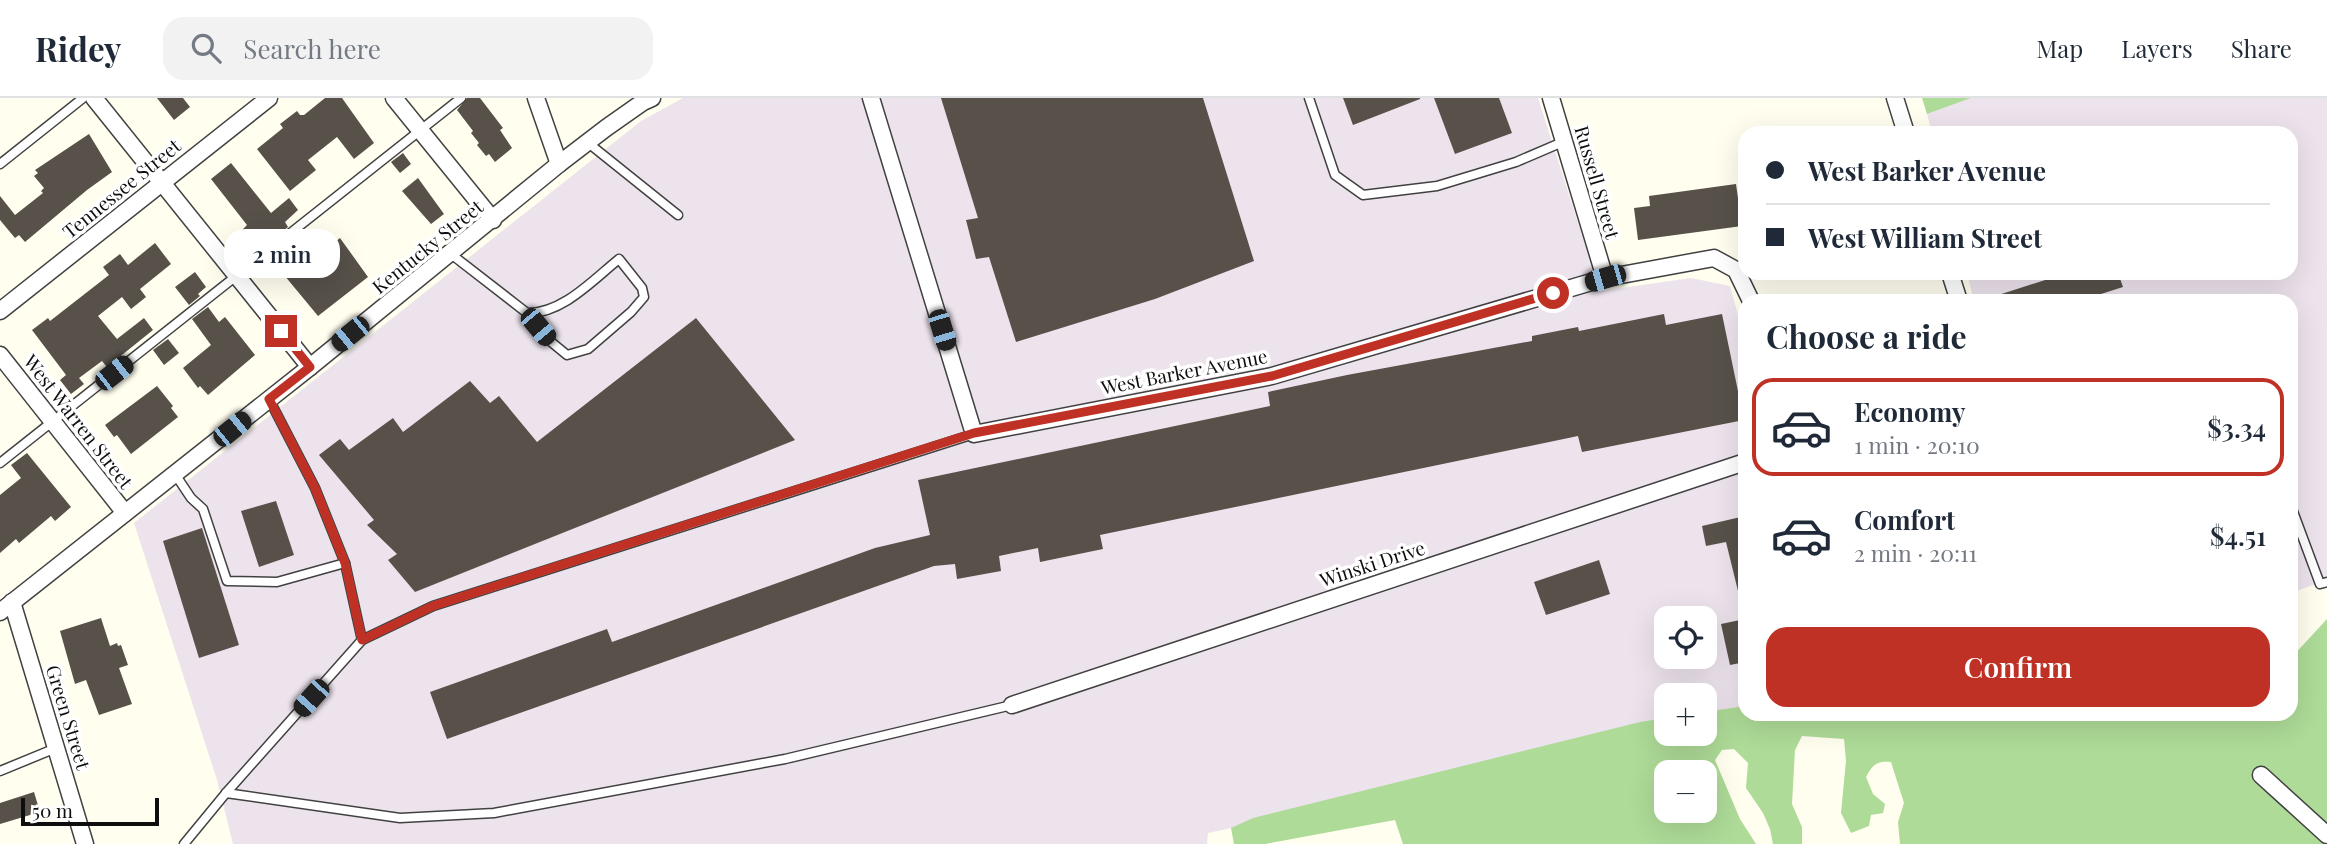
<!DOCTYPE html>
<html lang="en">
<head>
<meta charset="utf-8">
<style>
	:root { --surface:#fff; --page:#f2f2f3; --text:#1f2937; --muted:#747a83; --line:#e0e1e3; --accent:#c03125 }
	body { margin:0; font-family:"Playfair Display",serif; background:var(--page); color:var(--text); height:100vh; display:flex; flex-direction:column; font-size:26px; white-space:nowrap }
	* { box-sizing:border-box; margin:0 }
	p { font-size:23px; color:var(--muted) }
	.icon { flex:none; width:38px; height:38px; fill:none; stroke:currentColor; stroke-width:2; stroke-linecap:round; stroke-linejoin:round }
	.map { position:relative; flex:1; overflow:hidden }
	.side { position:absolute; left:1738px; top:196px; width:560px; height:427px; display:flex; flex-direction:column; background:var(--surface); border-radius:21px; box-shadow:0 7px 28px #0002 }
	.side>* { flex:none }
	.banner { position:absolute; left:1738px; top:28px; width:560px; height:154px; border-radius:21px; box-shadow:0 7px 28px #0002; display:grid; align-content:center; height:154px; padding:0 28px; background:var(--surface) }
	.fabs { position:absolute; left:1654px; top:508px; display:grid; gap:14px }
	.fabs a { display:grid; place-items:center; width:63px; height:63px; border-radius:14px; background:var(--surface); box-shadow:0 7px 28px #0002; font-size:35px }
	.scale { position:absolute; left:21px; bottom:18px; width:138px; box-sizing:border-box; padding-left:7px; border:4px solid #0e0e0e; border-top:0; font-size:19px; line-height:24px; white-space:nowrap; color:#0e0e0e; -webkit-text-stroke:5px #fff; paint-order:stroke }
	.end { position:absolute; width:32px; height:32px; margin:-16px; border:9px solid #c03125; background:#fff; box-shadow:0 0 0 4px #fff }
	.from { border-radius:50% }
	.bubble { position:absolute; height:49px; border-radius:21px; background:var(--surface); box-shadow:0 7px 28px #0002; font-size:23px; font-weight:600; line-height:49px; text-align:center }
	.car { position:absolute; width:21px; height:42px; margin:-21px -10px; border-radius:9px; box-shadow:0 0 5px 2px #0007; background:linear-gradient(#222 24%,#8ab4d8 0 40%,#222 0 76%,#8ab4d8 0 86%,#222 0) }
	.banner b { display:flex; align-items:center; gap:24px; height:66px; font-size:26px }
	.banner b+b { border-top:2px solid var(--line) }
	.banner i { width:18px; height:18px; background:var(--text) }
	ul { padding:0; list-style:none }
	li { display:flex; align-items:center; gap:21px; height:98px; margin:0 14px 10px; padding:0 14px; border:4px solid transparent; border-radius:21px }
	li div { flex:1 }
	li b { display:block; font-size:26px }
	li em { font-style:normal; font-weight:600 }
	li.on { border-color:var(--accent) }
	li>.icon { width:63px; height:63px; stroke-width:1.5 }
	h2 { padding:0 28px; font-size:32px; line-height:84px }
	.action { display:flex; gap:14px; margin-top:auto; padding:14px 28px }
	.action a { flex:1; height:80px; border-radius:21px; background:var(--accent); color:#fff; font-size:28px; font-weight:600; line-height:80px; text-align:center }
	header { display:flex; align-items:center; gap:42px; box-sizing:border-box; height:98px; padding:0 35px; background:var(--surface); border-bottom:2px solid var(--line) }
	header strong { font-size:33px }
	nav { display:flex; gap:38px; margin-inline-start:auto; font-size:24px }
	.search { width:490px; height:63px; background:var(--page); display:flex; align-items:center; gap:18px; box-sizing:border-box; padding:0 24px; border-radius:21px; color:var(--muted); font-size:26px }
	.map>svg:first-child { display:block }
	.industrial { fill:#ede3ed; fill-rule:evenodd }
	.forest { fill:#aedb98; fill-rule:evenodd }
	.building { fill:#57514a }
	.lines { fill:none; stroke-linecap:round; stroke-linejoin:round }
	.lane-casing { stroke:#414141; stroke-width:11 }
	.street-casing { stroke:#414141; stroke-width:19 }
	.lane { stroke:#fff; stroke-width:8 }
	.street { stroke:#fff; stroke-width:16 }
	.route { stroke:#c03125; stroke-width:9 }
	.labels { text-anchor:middle; dominant-baseline:central; stroke-width:7; stroke-linejoin:round; paint-order:stroke }
	.street-label { font-size:19px; fill:#0e0e0e; stroke:#fff }
</style>
</head>
<body>
<header>
<strong>Ridey</strong>
<div class="search"><svg class="icon" aria-label="search" viewBox="0 0 24 24"><circle cx="10" cy="10" r="6"/><path d="M15 15l6 6"/></svg>Search here</div>
<nav><a>Map</a><a>Layers</a><a>Share</a></nav>
</header>
<div class="map">
<svg width="2327" height="746" viewBox="0 0 2327 746">
	<rect width="100%" height="100%" fill="#fffeef"/>
	<g class="industrial">
		<path d="M683,0H1538L1600,193L1691,180L1730,188L1745,242V616L1705,628L1704,597H1666V635H1672L1208,735L1207,746H233L217,682L134,425L641,23ZM1666,520H1704V558H1666Z"/>
		<polygon points="1971,0 2327,0 2327,482 2291,495 2291,203 1974,203 1967,175 2291,175 2291,35 1932,35 1927,16"/>
	</g>
	<g class="forest">
		<polygon points="1922,0 1971,0 1927,16"/>
		<path d="M2327,521V746H1900L1898,724L1904,705L1891,664C1877,663 1873,666 1866,679L1873,696L1885,706L1883,715L1871,717L1869,728L1851,735L1841,715L1846,663L1844,641L1802,638L1795,652L1792,706L1802,729V746H1773L1770,731L1763,715L1746,690L1748,665L1734,651L1722,652L1715,662L1740,721L1756,746H1403L1395,722L1265,746H1234L1231,730L1253,720L1640,624L1666,620V635H1704L1705,614L1745,608V616H2291V560ZM1666,674H1704V712H1666Z"/>
	</g>
	<g class="building">
		<polygon points="157,0 183,0 190,9 174,22"/>
		<polygon points="325,0 342,0 374,45 354,61 337,39 308,62 316,72 290,93 257,51 283,30 280,26 297,13 300,17 304,17"/>
		<polygon points="467,0 480,0 503,30 500,32 512,50 495,64 489,56 486,58 477,47 479,45 471,35 473,33 457,12"/>
		<polygon points="941,0 1203,0 1254,163 1155,201 1016,244 989,159 976,161 966,122 978,120"/>
		<polygon points="1343,0 1420,0 1420,1 1353,27"/>
		<polygon points="1434,0 1499,0 1512,35 1455,56"/>
		<polygon points="89,36 112,74 87,92 25,144 19,137 15,140 0,122 0,98 15,117 43,95 41,93 44,90 34,78 38,75 35,72"/>
		<polygon points="403,55 411,66 400,75 391,64"/>
		<polygon points="231,65 271,115 289,100 298,112 285,124 288,129 262,150 259,146 255,149 242,132 247,127 211,81"/>
		<polygon points="418,80 444,116 431,126 402,93"/>
		<polygon points="1736,86 1742,128 1638,142 1634,110 1650,108 1649,98"/>
		<polygon points="296,139 314,161 340,140 368,179 318,218 270,160"/>
		<polygon points="155,145 171,166 140,191 146,199 131,211 122,199 98,218 117,241 144,220 153,232 107,269 102,263 79,280 84,286 71,296 60,282 66,277 32,232 48,220 50,223 109,177 103,169 120,156 128,167"/>
		<polygon points="195,174 206,189 198,196 200,198 189,207 175,189"/>
		<polygon points="2067,175 2118,175 2123,189 2079,203 1990,203 1989,200"/>
		<polygon points="208,209 219,224 225,219 255,257 208,297 200,288 198,290 183,270 211,247 192,221"/>
		<polygon points="1664,216 1666,227 1722,216 1744,322 1582,354 1578,338 1100,437 1103,451 1040,464 1038,450 999,458 1001,473 957,481 955,466 934,468 447,641 430,594 607,531 612,544 875,450 930,437 918,382 1270,308 1268,294 1347,277 1532,243 1532,238 1578,229 1579,233"/>
		<polygon points="696,220 795,342 415,494 388,462 397,456 367,427 374,422 319,357 340,341 349,352 393,320 403,334 470,283 490,305 499,298 537,344"/>
		<polygon points="168,241 179,255 164,267 153,252"/>
		<polygon points="157,288 173,308 171,310 178,319 131,356 117,337 114,339 105,327"/>
		<polygon points="27,355 71,409 55,423 51,418 19,445 16,441 0,455 0,397 21,380 11,367"/>
		<polygon points="276,403 294,457 259,469 241,413"/>
		<polygon points="1745,418 1745,496 1739,497 1726,444 1706,448 1702,428"/>
		<polygon points="202,430 239,547 199,560 163,443"/>
		<polygon points="1599,462 1610,496 1546,517 1534,484"/>
		<polygon points="101,520 110,548 117,545 118,548 121,547 128,567 119,570 132,606 99,617 86,582 75,586 60,533"/>
		<polygon points="1745,521 1745,564 1730,567 1721,526"/>
		<polygon points="34,694 40,714 0,726 0,705"/>
	</g>
	<g class="lines">
		<g class="lane-casing">
			<g id="lane">
				<polyline points="1309,0 1335,77 1363,97 1437,88 1516,64 1565,43"/>
				<polyline points="587,44 678,117"/>
				<polyline points="0,66 83,0"/>
				<path d="M451,156L527,215L550,243L567,257L588,251L631,214L644,199L642,190L619,161C593,182 562,216 527,215"/>
				<polyline points="0,365 461,0"/>
				<polyline points="175,376 191,400 203,411 227,483 277,484 345,465"/>
				<polyline points="2291,408 2320,486 2327,484"/>
				<polyline points="362,542 433,508 974,336"/>
				<polyline points="0,673 56,650"/>
				<polyline points="226,695 400,720 494,715 785,661 1012,607"/>
				<polyline points="184,746 226,695 362,542 345,465 315,390 269,301"/>
			</g>
		</g>
		<g class="street-casing">
			<g id="street">
				<polyline points="94,0 310,269"/>
				<polyline points="394,0 493,122"/>
				<polyline points="536,0 559,66"/>
				<polyline points="871,0 974,336 1272,278 1605,180 1714,160 1736,172 1751,203"/>
				<polyline points="1551,0 1605,180"/>
				<polyline points="1895,0 1906,35"/>
				<polyline points="1950,175 1959,203"/>
				<polyline points="0,213 269,0"/>
				<polyline points="0,257 125,415"/>
				<polyline points="12,504 85,746"/>
				<polyline points="0,514 310,269 559,66 606,30 643,4 652,0"/>
				<polyline points="1012,607 1745,364"/>
				<polyline points="2261,677 2327,737"/>
			</g>
		</g>
		<use href="#lane" class="lane"/>
		<use href="#street" class="street"/>
	</g>
	<g class="lines">
		<polyline class="route" points="281,233 310,269 269,301 315,390 345,465 362,542 433,508 974,335 1272,278 1553,195"/>
	</g>
	<g class="labels">
		<g class="street-label">
			<text transform="translate(1598 84) rotate(74)">Russell Street</text>
			<text transform="translate(121 90) rotate(-39)">Tennessee Street</text>
			<text transform="translate(427 148) rotate(-39)">Kentucky Street</text>
			<text transform="translate(1184 273) rotate(-11)">West Barker Avenue</text>
			<text transform="translate(79 323) rotate(52)">West Warren Street</text>
			<text transform="translate(1372 465) rotate(-18)">Winski Drive</text>
			<text transform="translate(69 619) rotate(73)">Green Street</text>
		</g>
	</g>
</svg>
<div class="fabs">
<a><svg class="icon" aria-label="locate" viewBox="0 0 24 24"><circle cx="12" cy="12" r="6"/><path d="M12 2v4M12 18v4M2 12h4M18 12h4"/></svg></a>
<a>+</a>
<a>−</a>
</div>
<div class="scale">50 m</div>
<i class="end from" style="left:1553px;top:195px"></i>
<i class="end" style="left:281px;top:233px"></i>
<div class="bubble" style="left:224px;top:131px;width:116px">2 min</div>
<i class="car" style="left:1605px;top:180px;rotate:254deg"></i>
<i class="car" style="left:538px;top:229px;rotate:140deg"></i>
<i class="car" style="left:942px;top:232px;rotate:163deg"></i>
<i class="car" style="left:350px;top:236px;rotate:231deg"></i>
<i class="car" style="left:114px;top:275px;rotate:52deg"></i>
<i class="car" style="left:232px;top:331px;rotate:51deg"></i>
<i class="car" style="left:311px;top:600px;rotate:222deg"></i>
<div class="banner">
<b><i class="from"></i>West Barker Avenue</b>
<b><i></i>West William Street</b>
</div>
<section class="side">
<h2>Choose a ride</h2>
<ul>
<li class="on"><svg class="icon" aria-label="car" viewBox="0 0 24 24"><path d="M5 17H2v-5l4-1 3-4h7l3 4 3 1v5h-3M9 17h6M6 11h13"/><circle cx="7" cy="17" r="2"/><circle cx="17" cy="17" r="2"/></svg><div><b>Economy</b><p>1 min · 20:10</p></div><em>$3.34</em></li>
<li><svg class="icon" aria-label="car" viewBox="0 0 24 24"><path d="M5 17H2v-5l4-1 3-4h7l3 4 3 1v5h-3M9 17h6M6 11h13"/><circle cx="7" cy="17" r="2"/><circle cx="17" cy="17" r="2"/></svg><div><b>Comfort</b><p>2 min · 20:11</p></div><em>$4.51</em></li>
</ul>
<div class="action"><a>Confirm</a></div>
</section>
</div>
</body>
</html>
